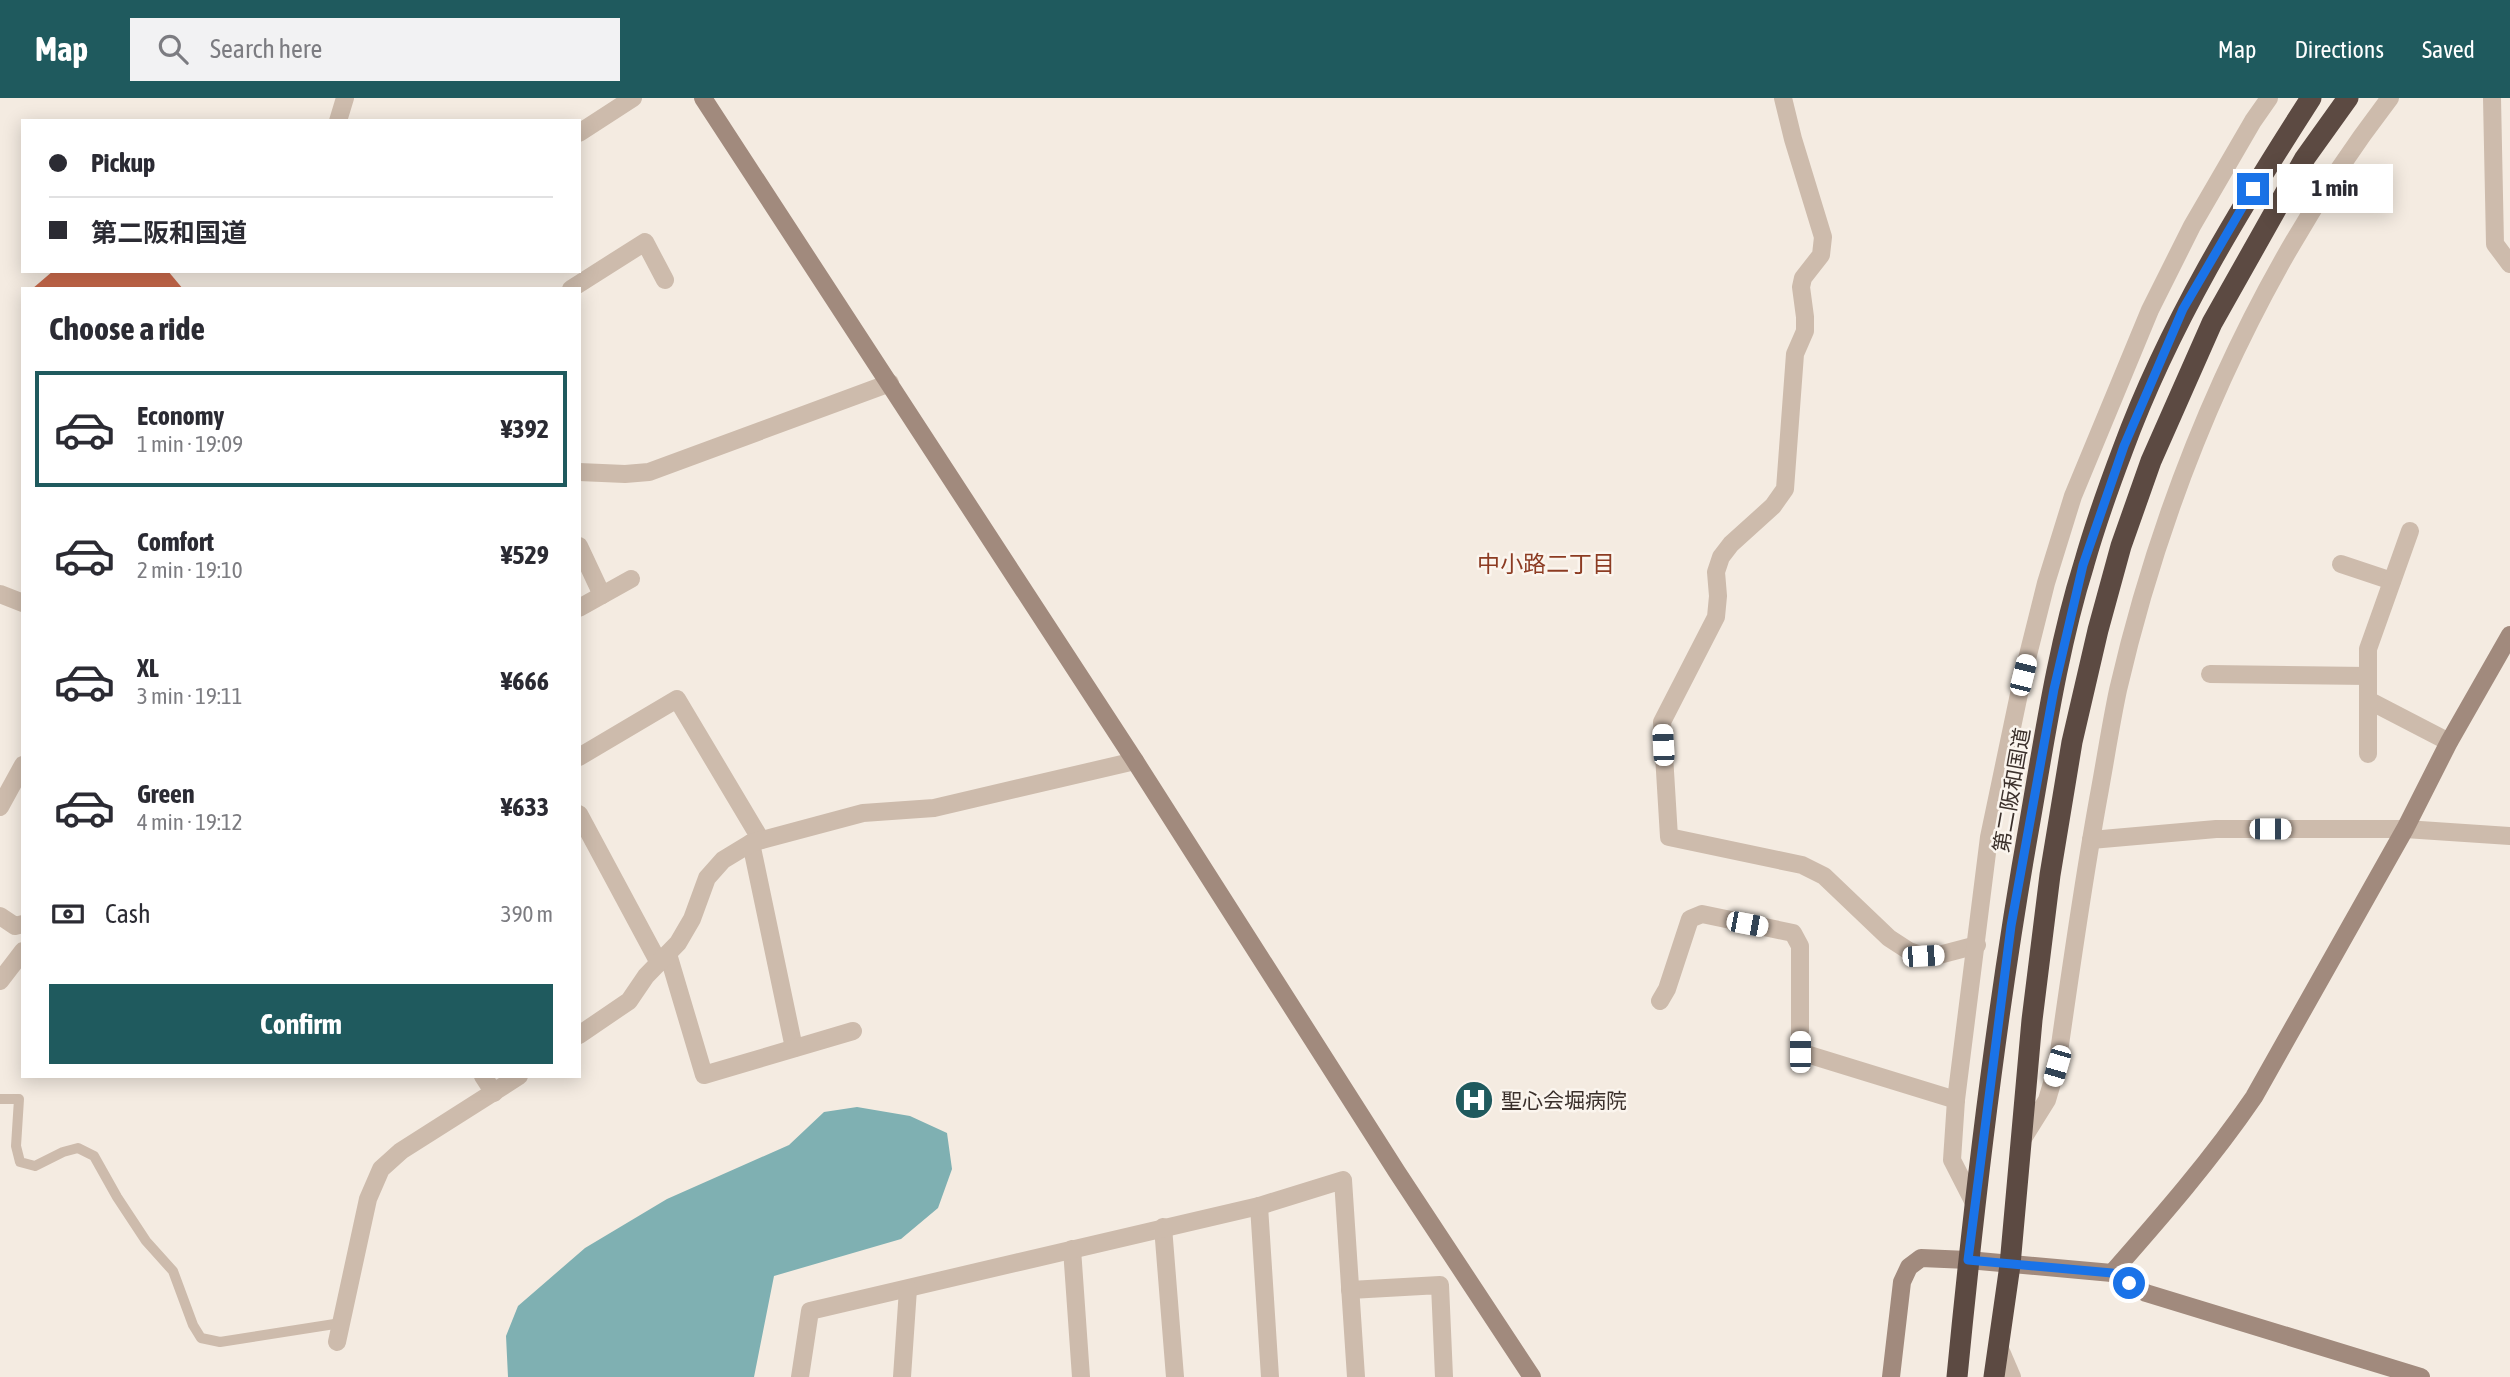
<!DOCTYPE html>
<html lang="en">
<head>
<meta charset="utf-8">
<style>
	:root { --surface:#fff; --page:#f2f2f3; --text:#2b2b33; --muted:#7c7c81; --line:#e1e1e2; --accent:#1f5a5e }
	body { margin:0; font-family:"Asap Condensed","Noto Sans JP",sans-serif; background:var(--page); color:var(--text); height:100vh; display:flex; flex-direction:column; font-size:26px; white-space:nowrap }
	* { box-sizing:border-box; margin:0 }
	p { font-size:23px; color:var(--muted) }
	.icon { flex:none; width:38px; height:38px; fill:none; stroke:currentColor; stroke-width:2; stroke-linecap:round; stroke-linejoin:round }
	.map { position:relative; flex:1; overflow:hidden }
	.details { position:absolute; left:21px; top:189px; width:560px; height:791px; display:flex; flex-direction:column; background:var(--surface); border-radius:0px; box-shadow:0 4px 18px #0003 }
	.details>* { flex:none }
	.banner { position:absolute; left:21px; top:21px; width:560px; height:154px; border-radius:0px; box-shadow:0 4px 18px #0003; display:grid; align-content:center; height:154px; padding:0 28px; background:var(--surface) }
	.end { position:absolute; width:32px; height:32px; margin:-16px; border:9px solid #1a73e8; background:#fff; box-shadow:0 0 0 4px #fff }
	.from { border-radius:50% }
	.bubble { position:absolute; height:49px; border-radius:0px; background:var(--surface); box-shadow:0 4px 18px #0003; font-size:23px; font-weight:700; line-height:49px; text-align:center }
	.car { position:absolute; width:21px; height:42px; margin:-21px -10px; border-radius:9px; box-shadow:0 0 5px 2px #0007; background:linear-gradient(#fff 24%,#345 0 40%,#fff 0 76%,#345 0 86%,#fff 0) }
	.banner b { display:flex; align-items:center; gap:24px; height:66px; font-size:26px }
	.banner b+b { border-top:2px solid var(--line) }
	.banner i { width:18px; height:18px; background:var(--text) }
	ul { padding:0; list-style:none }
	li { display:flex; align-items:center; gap:21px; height:116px; margin:0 14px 10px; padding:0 14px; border:4px solid transparent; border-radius:0px }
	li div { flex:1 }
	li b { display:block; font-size:26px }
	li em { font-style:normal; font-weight:700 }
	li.on { border-color:var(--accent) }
	li>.icon { width:63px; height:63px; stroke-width:1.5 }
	h2 { padding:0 28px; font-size:32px; line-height:84px }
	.pay { display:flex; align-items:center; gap:18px; height:77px; padding:0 28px; font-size:26px }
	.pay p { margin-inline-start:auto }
	.button { display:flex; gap:14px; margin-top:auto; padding:14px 28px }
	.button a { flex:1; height:80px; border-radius:0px; background:var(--accent); color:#fff; font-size:28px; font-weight:700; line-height:80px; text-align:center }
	header { display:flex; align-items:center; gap:42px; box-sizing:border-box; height:98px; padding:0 35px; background:var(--accent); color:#fff }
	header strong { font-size:33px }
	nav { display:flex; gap:38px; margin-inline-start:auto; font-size:24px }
	.search { width:490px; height:63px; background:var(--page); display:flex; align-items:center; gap:18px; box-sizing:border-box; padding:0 24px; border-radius:0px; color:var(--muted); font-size:26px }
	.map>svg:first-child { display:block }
	.water { fill:#7fb0b2 }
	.building { fill:#c8694b }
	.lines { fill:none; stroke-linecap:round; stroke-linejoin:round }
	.lane { stroke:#cdbbac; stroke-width:10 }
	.street { stroke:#cdbbac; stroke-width:18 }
	.secondary { stroke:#a18a7d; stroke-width:18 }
	.highway { stroke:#5c4a42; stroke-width:21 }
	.route { stroke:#1a73e8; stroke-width:9 }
	.labels { text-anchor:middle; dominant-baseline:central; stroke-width:5; stroke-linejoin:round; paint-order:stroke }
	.street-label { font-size:21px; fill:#3b302b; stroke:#fbf5ee }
	.poi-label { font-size:21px; fill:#3b302b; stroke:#fbf5ee; text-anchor:start }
	.neighbourhood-label { font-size:23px; fill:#8c3b22; stroke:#fbf5ee }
</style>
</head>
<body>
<header>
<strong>Map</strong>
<div class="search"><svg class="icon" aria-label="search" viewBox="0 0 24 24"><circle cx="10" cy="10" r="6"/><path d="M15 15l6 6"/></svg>Search here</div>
<nav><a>Map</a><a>Directions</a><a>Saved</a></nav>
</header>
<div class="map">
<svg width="2510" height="1279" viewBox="0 0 2510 1279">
	<rect width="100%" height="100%" fill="#f4ebe1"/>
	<polygon class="water" points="857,1009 910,1018 947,1035 952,1071 938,1110 901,1141 774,1178 754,1279 508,1279 506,1238 518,1208 585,1150 667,1101 789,1047 824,1014"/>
	<polygon class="building" points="53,173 168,173 183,191 32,191"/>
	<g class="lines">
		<polyline class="lane" points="0,1001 19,1001 16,1048 20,1064 35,1068 63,1054 78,1050 94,1058 117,1099 146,1143 173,1173 193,1227 201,1240 220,1244 341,1225"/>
		<g class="street">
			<polyline points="1783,0 1793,41 1823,139 1821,157 1803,180 1801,189 1805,219 1805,233 1795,256 1785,391 1773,408 1731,446 1721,459 1716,474 1718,498 1716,519 1662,624 1669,739 1802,767 1824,778 1889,840 1909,853 1923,858 1939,857 1977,847"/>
			<polyline points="2492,0 2495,146 2510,166"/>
			<polyline points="338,23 345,0"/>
			<polyline points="579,35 633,0"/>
			<polyline points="571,191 645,144 665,182"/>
			<polyline points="579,374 625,376 649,374 890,285"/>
			<polyline points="579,448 602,497"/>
			<polyline points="2341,466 2392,483"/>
			<polyline points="0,496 23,505"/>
			<polyline points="579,510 631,481"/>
			<polyline points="2210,576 2368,578"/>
			<polyline points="2368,602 2449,644"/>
			<polyline points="2368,656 2368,551 2410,433"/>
			<polyline points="579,659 677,601 761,742"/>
			<polyline points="0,709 23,667"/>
			<polyline points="579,716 659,865"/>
			<polyline points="2091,742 2216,731 2405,731 2510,738"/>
			<polyline points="751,745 794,950"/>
			<polyline points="0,818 15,828 23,826"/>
			<polyline points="668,856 704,977 853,933"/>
			<polyline points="0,883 23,853"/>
			<polyline points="1660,903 1667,891 1690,821 1702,816 1793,835 1800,848 1800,954 1956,1002"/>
			<polyline points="579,937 629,903 646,878 678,845 692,821 707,780 723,762 751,745 863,715 934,710 1135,663"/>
			<polyline points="483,978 494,995"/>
			<path d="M2022,1042L2047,1002L2057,968C2070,876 2083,783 2100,691C2106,658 2111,625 2118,592C2167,380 2257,173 2390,0"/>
			<polyline points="1975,1107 1952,1062 1956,1002 1989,739 2023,577 2046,485 2073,398 2150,212 2192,128 2253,23 2269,0"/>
			<polyline points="1259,1108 1270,1279"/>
			<polyline points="1163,1129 1175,1279"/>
			<polyline points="1072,1151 1081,1279"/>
			<polyline points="1350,1192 1440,1187 1444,1279"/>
			<polyline points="337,1244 368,1101 381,1071 401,1053 519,978"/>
			<polyline points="2000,1251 2012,1279"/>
			<polyline points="800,1279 810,1213 1259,1108 1343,1082 1356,1279"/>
			<polyline points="902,1279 908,1191"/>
		</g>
		<g class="secondary">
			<polyline points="703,0 1135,663 1397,1074 1532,1279"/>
			<path d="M2112,1175C2162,1118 2211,1062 2254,999L2405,731L2449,644L2510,537"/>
			<polyline points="1891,1279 1902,1184 1909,1169 1921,1160 1968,1162 2112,1175 2146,1195 2421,1279"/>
		</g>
		<g class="highway">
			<path d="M1957,1279C1975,1093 1997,907 2030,723C2045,637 2058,549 2084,466C2095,427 2109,388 2123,351C2169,226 2239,112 2311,0"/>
			<polyline points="1994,1279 2010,1167 2032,922 2050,777 2072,644 2098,532 2121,448 2151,363 2212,225 2305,60 2348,0"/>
		</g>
	</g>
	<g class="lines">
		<polyline class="route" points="2129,1185 2112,1175 1968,1162 2011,828 2054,591 2083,467 2124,348 2183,211 2253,91"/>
	</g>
	<defs>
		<g id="hospital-disc" transform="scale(2.0125)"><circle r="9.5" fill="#1f5a5e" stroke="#fbf5ee"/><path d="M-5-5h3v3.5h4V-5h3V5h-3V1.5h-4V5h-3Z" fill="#fff"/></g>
	</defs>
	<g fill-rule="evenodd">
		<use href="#hospital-disc" x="1474" y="1002"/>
	</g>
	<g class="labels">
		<g class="street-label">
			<text transform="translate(2011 692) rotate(-80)">第二阪和国道</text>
		</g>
		<g class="poi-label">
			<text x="1501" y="1002">聖心会堀病院</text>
		</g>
		<g class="neighbourhood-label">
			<text x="1546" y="466">中小路二丁目</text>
		</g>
	</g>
</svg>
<i class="end from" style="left:2129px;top:1185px"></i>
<i class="end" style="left:2253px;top:91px"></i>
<div class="bubble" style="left:2277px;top:66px;width:116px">1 min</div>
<i class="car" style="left:2023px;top:577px;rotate:14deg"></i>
<i class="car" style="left:1663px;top:647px;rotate:357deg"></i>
<i class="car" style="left:2270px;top:731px;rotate:90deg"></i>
<i class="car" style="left:1747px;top:826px;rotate:101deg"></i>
<i class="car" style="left:1923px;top:858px;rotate:87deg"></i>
<i class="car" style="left:1800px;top:954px;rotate:0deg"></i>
<i class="car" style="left:2057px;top:968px;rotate:196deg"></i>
<div class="banner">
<b><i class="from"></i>Pickup</b>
<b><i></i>第二阪和国道</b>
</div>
<section class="details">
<h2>Choose a ride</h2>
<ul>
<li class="on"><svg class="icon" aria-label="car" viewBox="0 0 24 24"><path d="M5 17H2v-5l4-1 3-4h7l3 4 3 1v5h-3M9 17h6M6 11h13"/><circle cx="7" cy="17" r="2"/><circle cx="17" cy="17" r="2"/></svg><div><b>Economy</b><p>1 min · 19:09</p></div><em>¥392</em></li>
<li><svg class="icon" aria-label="car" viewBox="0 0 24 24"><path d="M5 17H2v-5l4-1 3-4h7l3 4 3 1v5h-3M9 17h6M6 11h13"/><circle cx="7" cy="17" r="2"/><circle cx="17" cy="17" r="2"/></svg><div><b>Comfort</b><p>2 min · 19:10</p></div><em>¥529</em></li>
<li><svg class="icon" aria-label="car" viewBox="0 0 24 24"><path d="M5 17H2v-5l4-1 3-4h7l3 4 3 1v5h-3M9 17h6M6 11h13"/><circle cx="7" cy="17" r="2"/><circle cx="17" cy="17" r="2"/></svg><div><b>XL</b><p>3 min · 19:11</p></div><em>¥666</em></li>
<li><svg class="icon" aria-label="car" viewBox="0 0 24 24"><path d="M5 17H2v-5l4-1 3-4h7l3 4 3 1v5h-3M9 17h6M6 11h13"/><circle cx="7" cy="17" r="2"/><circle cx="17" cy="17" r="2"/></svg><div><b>Green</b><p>4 min · 19:12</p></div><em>¥633</em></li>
</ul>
<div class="pay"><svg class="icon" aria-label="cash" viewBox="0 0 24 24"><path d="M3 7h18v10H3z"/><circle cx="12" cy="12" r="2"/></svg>Cash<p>390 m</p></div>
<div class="button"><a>Confirm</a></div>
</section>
</div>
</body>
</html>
